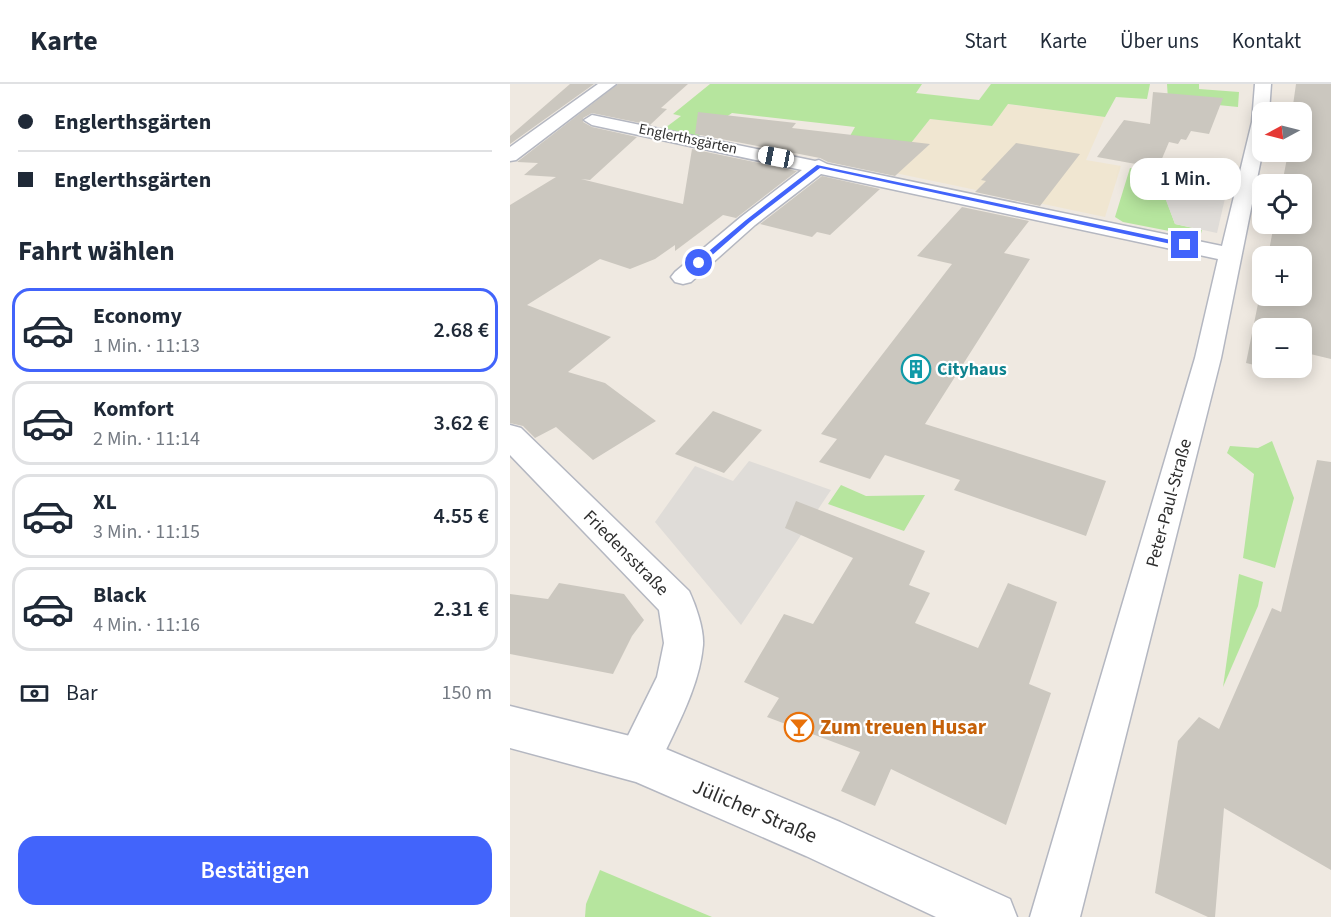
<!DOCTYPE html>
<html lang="de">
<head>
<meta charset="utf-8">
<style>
	:root { --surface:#fff; --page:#f2f2f3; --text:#1f2937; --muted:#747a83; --line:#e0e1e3; --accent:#4264fb }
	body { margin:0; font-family:"Source Sans 3",sans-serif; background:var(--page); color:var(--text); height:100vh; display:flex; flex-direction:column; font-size:22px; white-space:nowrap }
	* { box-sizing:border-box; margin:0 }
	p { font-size:20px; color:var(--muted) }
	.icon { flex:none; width:33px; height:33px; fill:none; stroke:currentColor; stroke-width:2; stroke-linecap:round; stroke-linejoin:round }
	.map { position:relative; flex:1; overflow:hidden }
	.details { display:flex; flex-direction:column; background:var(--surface); width:510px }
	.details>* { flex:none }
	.guide { display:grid; align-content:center; height:132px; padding:0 18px; background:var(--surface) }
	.needle { width:39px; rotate:263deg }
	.controls { position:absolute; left:742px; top:18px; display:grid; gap:12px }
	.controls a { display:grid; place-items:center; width:60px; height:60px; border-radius:12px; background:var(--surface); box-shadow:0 3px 15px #0003; font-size:30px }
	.end { position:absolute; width:27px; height:27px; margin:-14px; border:8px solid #4264fb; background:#fff; box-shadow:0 0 0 3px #fff }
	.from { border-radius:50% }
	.bubble { position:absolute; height:42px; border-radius:18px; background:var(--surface); box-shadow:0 3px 15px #0003; font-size:20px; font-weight:600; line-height:42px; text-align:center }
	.car { position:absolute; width:18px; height:36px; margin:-18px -9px; border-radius:8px; box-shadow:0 0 4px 2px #0007; background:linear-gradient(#fff 24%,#345 0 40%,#fff 0 76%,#345 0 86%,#fff 0) }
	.guide b { display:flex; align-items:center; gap:21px; height:57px; font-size:22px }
	.guide b+b { border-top:2px solid var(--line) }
	.guide i { width:15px; height:15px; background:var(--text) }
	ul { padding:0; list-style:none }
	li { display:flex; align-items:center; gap:18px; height:84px; margin:0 12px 9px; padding:0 6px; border:3px solid var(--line); border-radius:18px }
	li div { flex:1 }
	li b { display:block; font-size:22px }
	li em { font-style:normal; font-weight:600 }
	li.current { border-color:var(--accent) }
	li>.icon { width:54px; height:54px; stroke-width:1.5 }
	h2 { padding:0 18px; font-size:27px; line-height:72px }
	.pay { display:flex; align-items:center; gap:15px; height:66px; padding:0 18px; font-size:22px }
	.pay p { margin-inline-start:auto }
	.cta { display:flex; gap:12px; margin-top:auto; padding:12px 18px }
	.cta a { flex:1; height:69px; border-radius:18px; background:var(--accent); color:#fff; font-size:24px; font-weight:600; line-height:69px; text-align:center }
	header { display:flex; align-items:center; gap:36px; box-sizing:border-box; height:84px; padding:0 30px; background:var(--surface); border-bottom:2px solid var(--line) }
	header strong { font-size:28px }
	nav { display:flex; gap:33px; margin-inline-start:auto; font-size:21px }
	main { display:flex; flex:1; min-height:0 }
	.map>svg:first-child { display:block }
	.education { fill:#f0e6d1 }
	.green { fill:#b6e59e }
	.plaza { fill:#dfdcd8 }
	.building { fill:#cbc7bf }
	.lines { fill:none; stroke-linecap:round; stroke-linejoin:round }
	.street-casing { stroke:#b4b7c1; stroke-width:3 }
	.secondary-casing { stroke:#b4b7c1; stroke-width:3 }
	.street { fill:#fff; fill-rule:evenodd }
	.secondary { fill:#fff; fill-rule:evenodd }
	.route { fill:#4264fb }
	.labels { text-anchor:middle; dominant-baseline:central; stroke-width:4.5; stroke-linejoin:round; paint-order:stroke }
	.far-street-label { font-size:15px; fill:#2e2e2e; stroke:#fff }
	.culture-label { font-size:18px; font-weight:bold; fill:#0d838f; stroke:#fff; text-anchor:start }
	.street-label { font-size:18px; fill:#2e2e2e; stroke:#fff }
	.near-food-label { font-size:21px; font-weight:bold; fill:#c56008; stroke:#fff; text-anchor:start }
	.near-street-label { font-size:21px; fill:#2e2e2e; stroke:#fff }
</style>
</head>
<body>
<header>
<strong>Karte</strong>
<nav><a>Start</a><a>Karte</a><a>Über uns</a><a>Kontakt</a></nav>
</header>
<main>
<section class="details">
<div class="guide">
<b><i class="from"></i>Englerthsgärten</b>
<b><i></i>Englerthsgärten</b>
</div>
<h2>Fahrt wählen</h2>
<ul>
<li class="current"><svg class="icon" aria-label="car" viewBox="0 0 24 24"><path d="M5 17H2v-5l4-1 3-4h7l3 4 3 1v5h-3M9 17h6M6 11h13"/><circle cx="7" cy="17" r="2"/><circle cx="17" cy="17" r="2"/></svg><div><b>Economy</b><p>1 Min. · 11:13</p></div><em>2.68 €</em></li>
<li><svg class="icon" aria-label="car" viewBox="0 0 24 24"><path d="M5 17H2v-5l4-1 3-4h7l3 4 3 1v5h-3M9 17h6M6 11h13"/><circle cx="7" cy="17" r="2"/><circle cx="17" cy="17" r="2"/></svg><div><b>Komfort</b><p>2 Min. · 11:14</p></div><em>3.62 €</em></li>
<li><svg class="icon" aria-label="car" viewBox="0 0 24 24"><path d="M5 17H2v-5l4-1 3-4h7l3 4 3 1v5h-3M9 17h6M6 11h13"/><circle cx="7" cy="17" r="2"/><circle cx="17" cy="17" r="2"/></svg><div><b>XL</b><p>3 Min. · 11:15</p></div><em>4.55 €</em></li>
<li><svg class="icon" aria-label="car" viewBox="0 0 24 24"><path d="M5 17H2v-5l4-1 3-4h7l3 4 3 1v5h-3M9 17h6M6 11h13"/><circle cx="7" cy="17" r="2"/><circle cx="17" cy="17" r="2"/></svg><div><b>Black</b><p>4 Min. · 11:16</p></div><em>2.31 €</em></li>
</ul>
<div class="pay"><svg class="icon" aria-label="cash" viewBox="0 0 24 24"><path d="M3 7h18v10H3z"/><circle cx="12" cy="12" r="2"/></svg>Bar<p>150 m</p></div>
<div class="cta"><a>Bestätigen</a></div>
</section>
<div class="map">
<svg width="821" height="833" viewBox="0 0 821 833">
	<rect width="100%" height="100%" fill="#efe9e1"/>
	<polygon class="education" points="497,20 595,33 576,76 611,82 595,133 385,89 401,59 420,35 482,42"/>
	<g class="green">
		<polygon points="200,0 412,0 406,9 469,16 481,0 640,0 637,15 606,13 595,33 498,20 482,42 420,35 401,59 340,52 345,43 222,29 187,53 155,44 171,32 163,30"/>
		<polygon points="657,0 689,0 689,5 729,8 728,23 658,16"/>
		<polygon points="620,84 708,101 703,108 650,99 665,140 692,146 690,153 613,138 605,133"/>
		<polygon points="762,357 784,414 765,484 733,474 744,390 717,369 720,362 748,364"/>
		<polygon points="331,401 356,412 415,411 394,447 318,420"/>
		<polygon points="729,490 753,498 748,522 713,603"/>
		<polygon points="90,786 202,833 75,833 76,820"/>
	</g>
	<g class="plaza">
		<polygon points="649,98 716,110 707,149 665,140"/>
		<polygon points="239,377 321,406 231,541 145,438 185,382 223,397"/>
	</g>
	<g class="building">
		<polygon points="60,0 84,0 0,60 0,52"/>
		<polygon points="108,0 178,0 151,24 157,25 140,41 82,29 73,34 73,38 82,43 127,53 80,96 71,95 173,120 182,65 287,87 226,134 213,131 165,167 165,161 145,175 120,185 90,175 17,221 101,253 58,288 95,299 146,337 83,376 46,343 25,354 13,342 0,339 0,121 46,93 14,91 28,79 7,78"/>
		<polygon points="786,0 821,0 821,275 792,268 792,244 753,244 753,283 736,279 753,195 753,212 792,212 792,172 758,172 764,140 792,140 792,100 772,100 778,69 776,68 792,68 792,28 782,28"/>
		<polygon points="643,8 713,14 699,50 681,47 676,56 671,55 668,60 659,58 648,84 587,73 614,36 640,40"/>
		<polygon points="188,28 286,39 282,44 420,60 385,92 318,78 310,74 185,50"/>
		<polygon points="506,59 570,70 530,122 465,108 476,97 471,96"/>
		<polygon points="312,92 370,105 320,151 307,148 302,153 250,140"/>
		<polygon points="452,123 519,137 494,169 520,175 415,340 596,397 576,452 444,406 450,396 375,371 360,395 309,378 327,355 311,350 442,180 407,172"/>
		<polygon points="203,327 252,346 214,389 165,370"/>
		<polygon points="807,376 821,378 821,786 714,724 705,833 698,833 645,809 668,657 689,633 709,645 762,524 771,528"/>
		<polygon points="286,417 415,467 399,501 420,509 405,539 468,564 498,499 547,518 519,600 541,609 496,741 381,685 365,722 331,707 350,668 257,633 269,614 234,598 274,530 303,540 343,474 275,444"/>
		<polygon points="49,499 114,510 134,536 122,552 103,590 0,570 0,510 38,515"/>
	</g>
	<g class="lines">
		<g class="street-casing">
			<g id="street">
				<polygon points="88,0 106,0 6,76 0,77 0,63"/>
				<polygon points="745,0 761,0 759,28 753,28 753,65 711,274 570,833 520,833 685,274 708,175 311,90 245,141 181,198 173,200 165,198 161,193 165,188 231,133 292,86 82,41 74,36 82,31 305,77 309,76 317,80 712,162 742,38"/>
				<path d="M0,341L11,344L179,507C186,522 194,545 193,561C189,607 162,650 144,692L128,698L112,692L106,676L147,593L154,559L149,526L0,371Z"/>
			</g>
		</g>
		<g class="secondary-casing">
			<polygon id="secondary" points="0,622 128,654 144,660 330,738 500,815 507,833 426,833 296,772 126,698 0,664"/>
		</g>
		<use href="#street" class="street"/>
		<use href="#secondary" class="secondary"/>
	</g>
	<polygon class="route" points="307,81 675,159 678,161 675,163 310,84 240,138 192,180 187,180 187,177 236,136"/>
	<defs>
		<g id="building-ring" transform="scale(1.5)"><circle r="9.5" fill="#fff" stroke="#0f9aa8" stroke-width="1.5"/><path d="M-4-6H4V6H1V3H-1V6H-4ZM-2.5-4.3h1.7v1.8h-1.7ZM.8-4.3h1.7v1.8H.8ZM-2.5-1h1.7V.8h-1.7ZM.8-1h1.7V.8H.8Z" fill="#0f9aa8"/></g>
		<g id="bar-ring" transform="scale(1.5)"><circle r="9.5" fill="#fff" stroke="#e8710a" stroke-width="1.5"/><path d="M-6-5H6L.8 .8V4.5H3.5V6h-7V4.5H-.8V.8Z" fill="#e8710a"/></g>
	</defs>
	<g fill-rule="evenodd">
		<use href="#building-ring" x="406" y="285"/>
		<use href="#bar-ring" x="289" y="643"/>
	</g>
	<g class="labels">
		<g class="far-street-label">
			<text transform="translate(178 55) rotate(12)">Englerthsgärten</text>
		</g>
		<g class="culture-label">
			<text x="427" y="285">Cityhaus</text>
		</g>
		<g class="street-label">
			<text transform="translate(659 419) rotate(-75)">Peter-Paul-Straße</text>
			<text transform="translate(116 469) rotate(45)">Friedensstraße</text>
		</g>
		<g class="near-food-label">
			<text x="310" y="643">Zum treuen Husar</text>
		</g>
		<g class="near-street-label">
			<text transform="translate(245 727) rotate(23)">Jülicher Straße</text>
		</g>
	</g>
</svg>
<div class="controls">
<a><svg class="needle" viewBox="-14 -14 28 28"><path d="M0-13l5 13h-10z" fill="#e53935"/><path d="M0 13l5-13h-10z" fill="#747a83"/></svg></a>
<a><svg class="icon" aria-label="locate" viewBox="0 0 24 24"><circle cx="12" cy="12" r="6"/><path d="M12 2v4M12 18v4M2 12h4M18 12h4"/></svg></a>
<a>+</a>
<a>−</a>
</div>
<i class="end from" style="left:189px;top:179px"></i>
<i class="end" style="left:675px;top:161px"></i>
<div class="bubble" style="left:620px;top:74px;width:111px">1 Min.</div>
<i class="car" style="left:266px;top:73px;rotate:281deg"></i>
</div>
</main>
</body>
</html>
